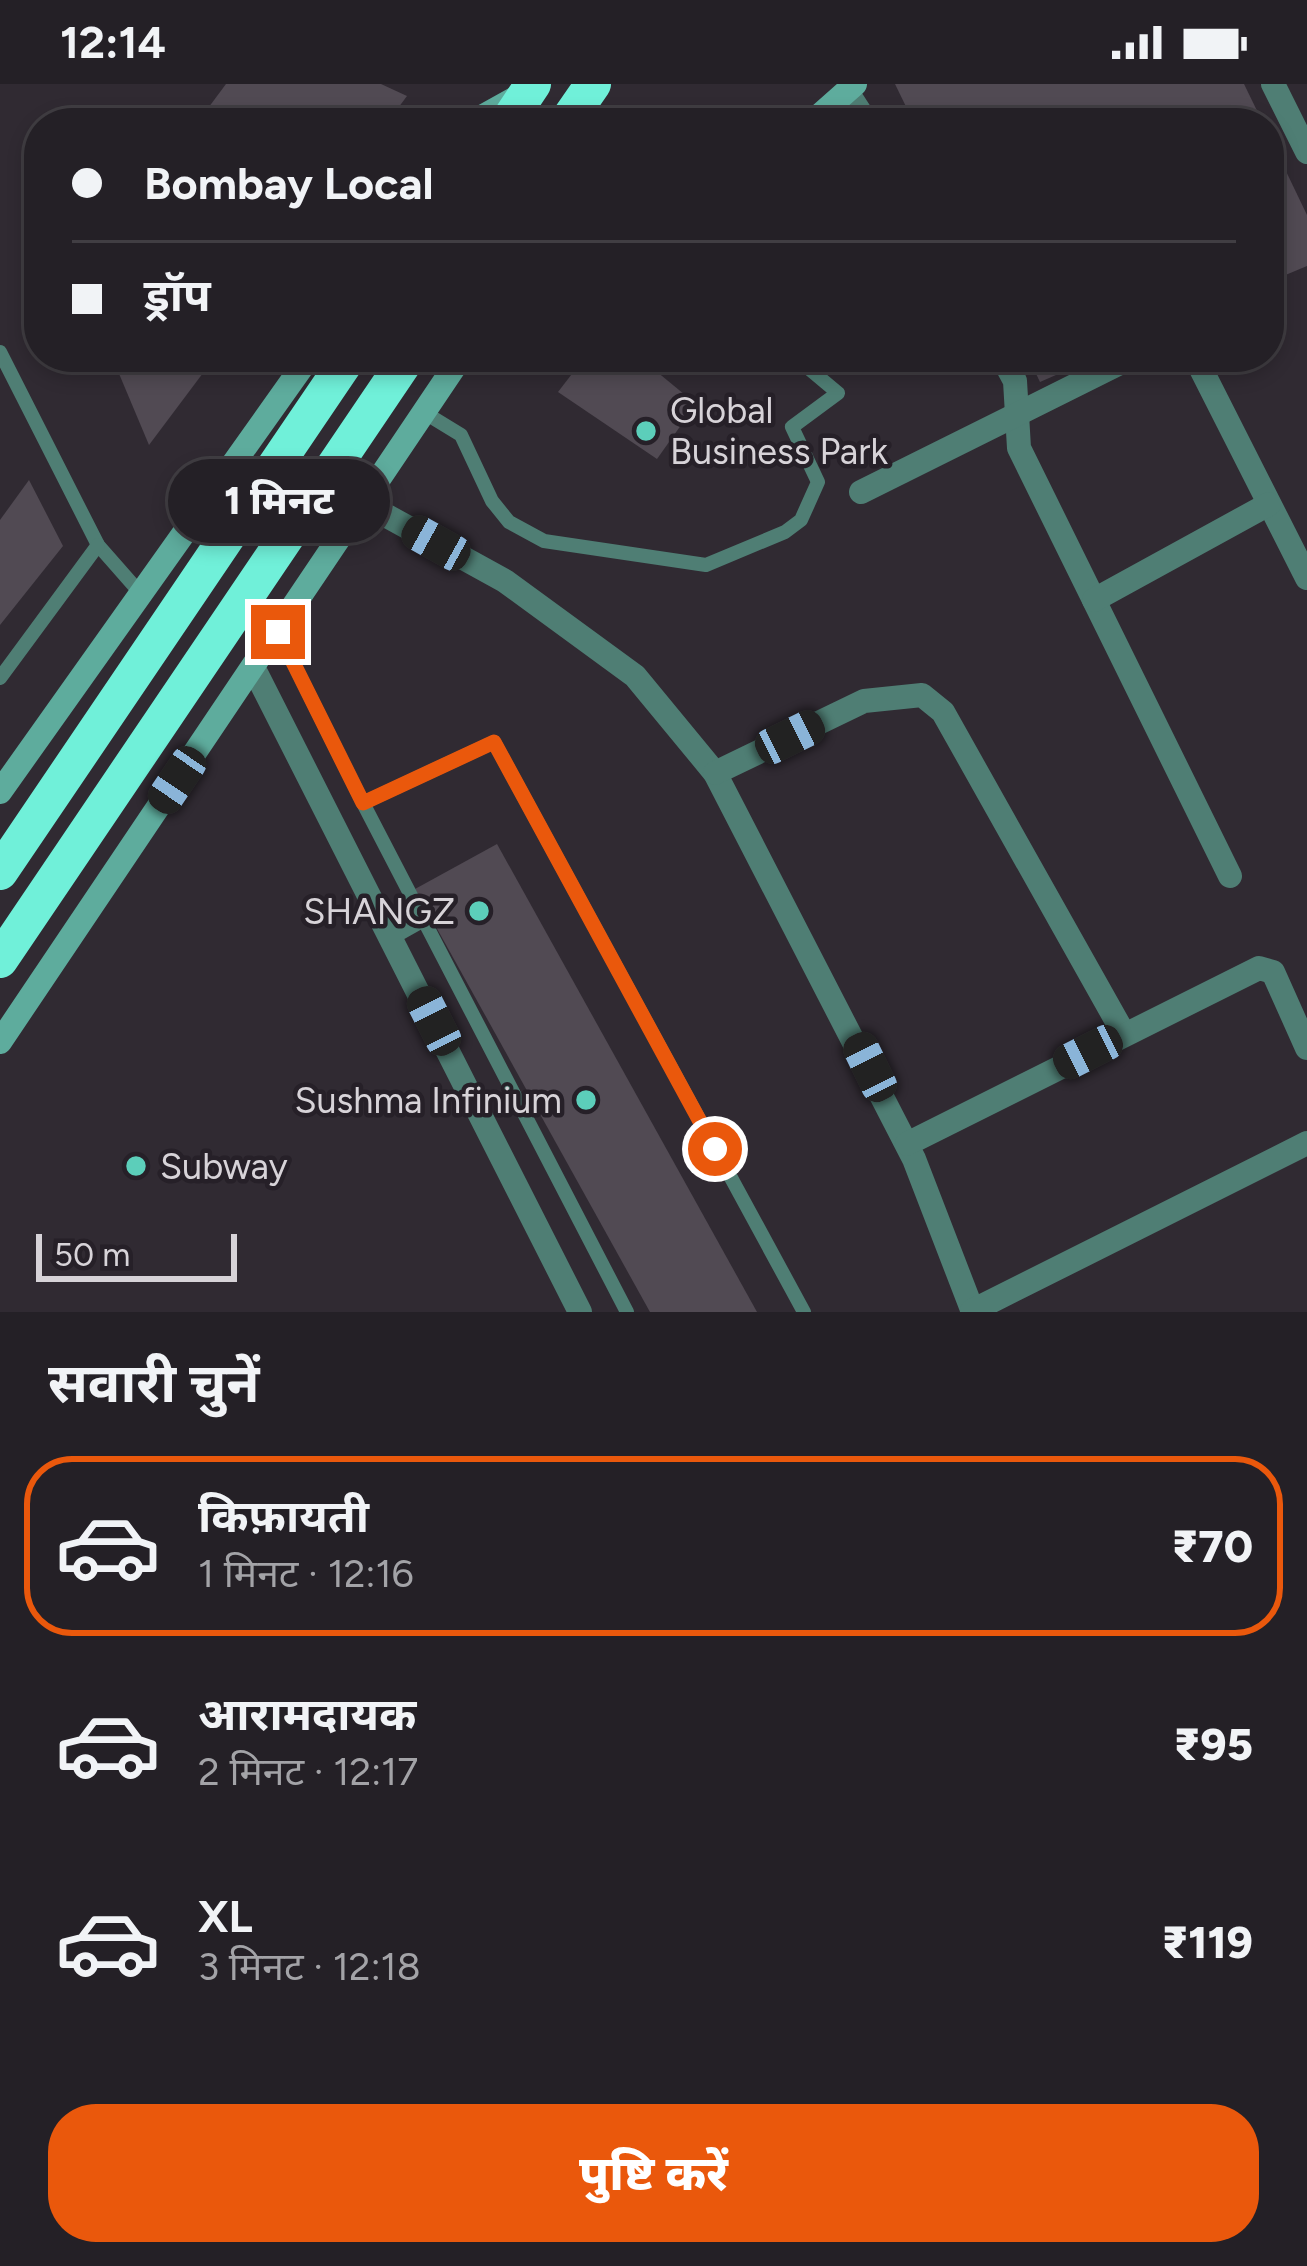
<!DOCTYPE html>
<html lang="hi">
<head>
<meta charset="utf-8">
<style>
	:root { --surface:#242026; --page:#302d32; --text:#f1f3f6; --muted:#a3a3a7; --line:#413e43; --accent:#ea580c }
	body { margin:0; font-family:Figtree,"Noto Sans Devanagari",sans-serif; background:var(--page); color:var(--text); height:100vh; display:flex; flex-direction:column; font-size:45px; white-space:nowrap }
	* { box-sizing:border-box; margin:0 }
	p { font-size:39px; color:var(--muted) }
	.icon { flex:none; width:66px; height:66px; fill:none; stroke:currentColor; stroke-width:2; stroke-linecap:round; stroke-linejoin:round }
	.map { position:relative; height:1228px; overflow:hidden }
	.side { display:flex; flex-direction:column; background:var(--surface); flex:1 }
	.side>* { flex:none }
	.hud { position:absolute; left:24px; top:24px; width:1260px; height:264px; border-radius:48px; box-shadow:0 6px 18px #0003,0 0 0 3px var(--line); display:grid; align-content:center; height:264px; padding:0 48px; background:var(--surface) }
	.scale { position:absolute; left:36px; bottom:30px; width:201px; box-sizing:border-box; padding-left:12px; border:6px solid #d7d3d8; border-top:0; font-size:33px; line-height:42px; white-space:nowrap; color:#d7d3d8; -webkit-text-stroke:9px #262028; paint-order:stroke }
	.end { position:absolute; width:54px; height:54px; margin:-27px; border:15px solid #ea580c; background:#fff; box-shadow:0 0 0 6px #fff }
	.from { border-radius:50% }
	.bubble { position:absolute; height:84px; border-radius:42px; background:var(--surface); box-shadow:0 6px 18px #0003,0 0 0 3px var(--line); font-size:39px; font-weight:800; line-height:84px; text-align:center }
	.car { position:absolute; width:36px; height:72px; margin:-36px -18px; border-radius:15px; box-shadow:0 0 9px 3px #0007; background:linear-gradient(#222 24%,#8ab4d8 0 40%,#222 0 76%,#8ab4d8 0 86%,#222 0) }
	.hud b { display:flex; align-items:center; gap:42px; height:114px; font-size:45px }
	.hud b+b { border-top:3px solid var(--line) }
	.hud i { width:30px; height:30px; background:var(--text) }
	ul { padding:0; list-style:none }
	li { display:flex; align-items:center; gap:36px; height:180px; margin:0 24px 18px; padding:0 24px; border:6px solid transparent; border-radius:48px }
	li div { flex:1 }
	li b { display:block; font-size:45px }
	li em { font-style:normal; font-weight:800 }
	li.on { border-color:var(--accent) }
	li>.icon { width:108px; height:108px; stroke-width:1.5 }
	h2 { padding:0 48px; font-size:54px; line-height:144px }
	.action { display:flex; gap:24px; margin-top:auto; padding:24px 48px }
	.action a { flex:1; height:138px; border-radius:48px; background:var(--accent); color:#fff; font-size:48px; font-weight:800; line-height:138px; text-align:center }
	.status { display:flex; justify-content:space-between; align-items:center; height:84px; padding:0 60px; background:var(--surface); direction:ltr }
	.status svg { height:33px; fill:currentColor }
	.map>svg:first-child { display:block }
	.building { fill:#514a53 }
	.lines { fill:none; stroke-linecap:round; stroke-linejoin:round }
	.lane { stroke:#4f7e74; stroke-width:14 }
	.street { stroke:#4f7e74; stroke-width:24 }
	.secondary { stroke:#5eac9d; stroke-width:24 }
	.highway { stroke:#70f0d9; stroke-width:36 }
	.route { stroke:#ea580c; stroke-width:15 }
	.poi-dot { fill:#5cceba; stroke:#262028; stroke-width:4.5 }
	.labels { text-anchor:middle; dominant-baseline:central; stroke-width:9; stroke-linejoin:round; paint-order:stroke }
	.poi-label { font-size:36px; fill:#d7d3d8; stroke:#262028; text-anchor:start }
</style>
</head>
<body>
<div class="status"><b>12:14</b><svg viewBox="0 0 49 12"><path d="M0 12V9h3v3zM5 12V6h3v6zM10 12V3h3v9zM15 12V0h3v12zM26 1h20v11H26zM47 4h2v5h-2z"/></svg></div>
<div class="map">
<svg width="1307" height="1228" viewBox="0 0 1307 1228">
	<rect width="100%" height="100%" fill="#302a32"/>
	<g class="building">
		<polygon points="226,0 381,0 407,12 387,39 197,39"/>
		<polygon points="895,0 1244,0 1263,39 914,39"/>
		<polygon points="1269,52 1307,131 1307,182 1269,198"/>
		<polygon points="112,273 215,273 149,361"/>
		<polygon points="585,273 639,273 696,320 657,375 558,308"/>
		<polygon points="1028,273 1097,273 1040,298"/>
		<polygon points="29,396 63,462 0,541 0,436"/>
		<polygon points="497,760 757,1228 650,1228 415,805"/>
	</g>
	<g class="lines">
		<g class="lane">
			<polyline points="0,268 98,461 142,511"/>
			<polyline points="425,329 461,351 492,417 509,438 544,457 706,481 785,448 801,436 818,398 792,343 838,309 795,273"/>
			<polyline points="278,548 363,719 494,658 804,1228"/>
			<polyline points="0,594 98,461"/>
			<polyline points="363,719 627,1228"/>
			<polyline points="392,854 424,836"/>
		</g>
		<g class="street">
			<polyline points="1273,0 1307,68"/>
			<polyline points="847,8 867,39"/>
			<polyline points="1002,273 1015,297 1019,364 1230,792"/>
			<polyline points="1195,273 1307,494"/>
			<polyline points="861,408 1132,273"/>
			<polyline points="367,421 505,497 635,592 715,689 914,1075 973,1228"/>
			<polyline points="1094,516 1269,420"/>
			<polyline points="253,583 580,1228"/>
			<polyline points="715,689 864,617 922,611 943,628 1124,950"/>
			<polyline points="907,1060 1259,884 1273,888 1307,964"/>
			<polyline points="972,1227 1307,1059"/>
		</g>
		<g class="secondary">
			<polyline points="570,34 634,39"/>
			<polyline points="471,39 521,11"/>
			<polyline points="811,39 855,0"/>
			<polyline points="0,708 309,273"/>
			<polyline points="0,958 461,273"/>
		</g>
		<g class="highway">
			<polyline points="507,39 533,0"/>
			<polyline points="566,39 593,0"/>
			<polyline points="0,788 349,273"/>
			<polyline points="0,876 408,273"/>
		</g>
	</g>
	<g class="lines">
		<polyline class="route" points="278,548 363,719 494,658 715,1065"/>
	</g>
	<g class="poi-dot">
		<circle cx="646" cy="347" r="12"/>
		<circle cx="479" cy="827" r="12"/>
		<circle cx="586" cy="1016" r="12"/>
		<circle cx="136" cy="1082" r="12"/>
	</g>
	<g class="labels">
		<g class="poi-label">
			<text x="670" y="326">Global<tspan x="670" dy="41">Business Park</tspan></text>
			<text x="455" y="827" text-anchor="end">SHANGZ</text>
			<text x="562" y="1016" text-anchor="end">Sushma Infinium</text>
			<text x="160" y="1082">Subway</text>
		</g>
	</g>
</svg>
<div class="scale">50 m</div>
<i class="end from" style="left:715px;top:1065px"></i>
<i class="end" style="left:278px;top:548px"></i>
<div class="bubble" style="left:168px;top:375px;width:222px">1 मिनट</div>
<i class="car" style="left:436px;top:459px;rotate:299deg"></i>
<i class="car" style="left:790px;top:653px;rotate:64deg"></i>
<i class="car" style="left:177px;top:696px;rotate:214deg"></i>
<i class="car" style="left:434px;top:937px;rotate:333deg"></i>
<i class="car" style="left:1088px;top:968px;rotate:243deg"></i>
<i class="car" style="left:870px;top:983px;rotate:334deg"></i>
<div class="hud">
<b><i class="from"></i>Bombay Local</b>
<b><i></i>ड्रॉप</b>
</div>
</div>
<section class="side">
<h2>सवारी चुनें</h2>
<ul>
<li class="on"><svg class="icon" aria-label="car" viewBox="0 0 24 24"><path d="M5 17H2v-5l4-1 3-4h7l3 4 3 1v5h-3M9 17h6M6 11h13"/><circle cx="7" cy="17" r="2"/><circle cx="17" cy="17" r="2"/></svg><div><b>किफ़ायती</b><p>1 मिनट · 12:16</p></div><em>₹70</em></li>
<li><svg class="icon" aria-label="car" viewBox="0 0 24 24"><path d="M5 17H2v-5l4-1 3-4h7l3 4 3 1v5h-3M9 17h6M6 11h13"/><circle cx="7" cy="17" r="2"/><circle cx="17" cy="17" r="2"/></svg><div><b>आरामदायक</b><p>2 मिनट · 12:17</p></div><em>₹95</em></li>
<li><svg class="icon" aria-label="car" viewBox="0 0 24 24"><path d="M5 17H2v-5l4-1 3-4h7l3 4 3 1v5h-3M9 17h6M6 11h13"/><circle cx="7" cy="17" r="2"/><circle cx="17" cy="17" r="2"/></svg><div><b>XL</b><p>3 मिनट · 12:18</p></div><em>₹119</em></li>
</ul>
<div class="action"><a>पुष्टि करें</a></div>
</section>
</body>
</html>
